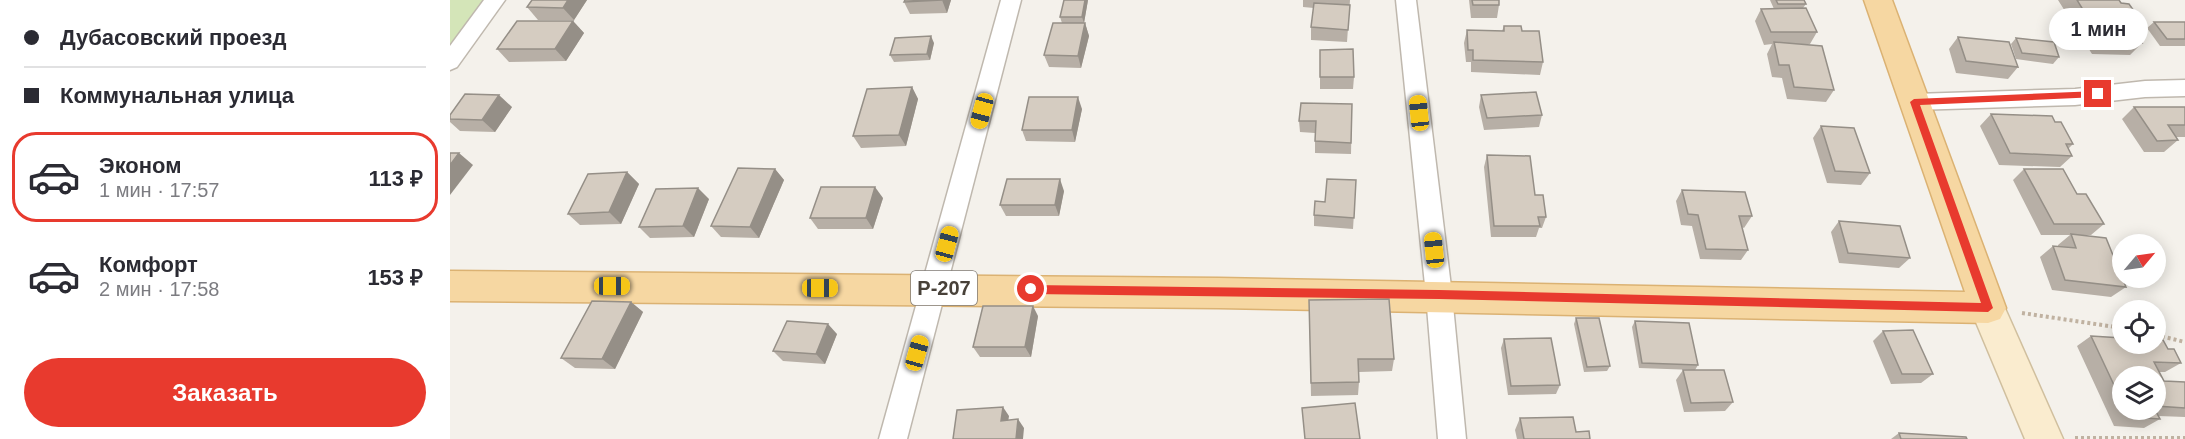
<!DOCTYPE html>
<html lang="ru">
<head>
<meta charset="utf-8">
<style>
	:root { --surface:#fff; --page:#f7f7f7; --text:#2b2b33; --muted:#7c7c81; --line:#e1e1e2; --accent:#e83a2e }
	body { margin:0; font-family:Helvetica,sans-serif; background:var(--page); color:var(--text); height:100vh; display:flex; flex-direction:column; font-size:22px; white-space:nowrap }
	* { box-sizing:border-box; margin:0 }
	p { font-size:20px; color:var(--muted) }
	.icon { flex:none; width:33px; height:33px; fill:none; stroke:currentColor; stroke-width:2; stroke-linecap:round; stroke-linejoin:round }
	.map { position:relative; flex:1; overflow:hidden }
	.panel { display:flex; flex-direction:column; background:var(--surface); width:450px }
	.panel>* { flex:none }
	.top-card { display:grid; align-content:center; height:132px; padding:0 24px; background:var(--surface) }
	.needle { width:39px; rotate:61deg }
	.fabs { position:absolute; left:1662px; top:234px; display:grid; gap:12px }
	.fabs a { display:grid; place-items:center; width:54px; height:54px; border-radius:50%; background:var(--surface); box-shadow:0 3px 15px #0003; font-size:30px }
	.end { position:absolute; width:27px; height:27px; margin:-14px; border:8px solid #e83a2e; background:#fff; box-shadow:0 0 0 3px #fff }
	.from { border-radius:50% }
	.bubble { position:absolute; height:42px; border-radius:21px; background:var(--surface); box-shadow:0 3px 15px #0003; font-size:20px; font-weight:600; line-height:42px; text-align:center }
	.car { position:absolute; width:18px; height:36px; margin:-18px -9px; border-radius:8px; box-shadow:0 0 4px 2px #0007; background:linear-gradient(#f5c518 24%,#345 0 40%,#f5c518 0 76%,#345 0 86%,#f5c518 0) }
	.top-card b { display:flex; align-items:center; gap:21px; height:57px; font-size:22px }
	.top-card b+b { border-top:2px solid var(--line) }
	.top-card i { width:15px; height:15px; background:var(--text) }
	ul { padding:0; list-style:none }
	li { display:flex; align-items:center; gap:18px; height:90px; margin:0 12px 9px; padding:0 12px; border:3px solid transparent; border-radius:24px }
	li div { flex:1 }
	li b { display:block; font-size:22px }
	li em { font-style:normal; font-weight:600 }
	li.active { border-color:var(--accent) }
	li>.icon { width:54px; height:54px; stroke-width:1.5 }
	.cta { display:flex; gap:12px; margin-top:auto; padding:12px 24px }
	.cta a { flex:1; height:69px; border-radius:36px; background:var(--accent); color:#fff; font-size:24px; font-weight:600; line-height:69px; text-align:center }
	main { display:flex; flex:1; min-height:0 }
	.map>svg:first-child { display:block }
	.green { fill:#d4e5b8 }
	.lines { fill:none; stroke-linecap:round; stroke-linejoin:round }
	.street-casing { stroke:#bfb8ae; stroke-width:3 }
	.secondary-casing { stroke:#d0bf9e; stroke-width:3 }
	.primary-casing { stroke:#dbb273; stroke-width:3 }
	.path { stroke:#c0b2a1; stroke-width:4; stroke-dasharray:3 3; stroke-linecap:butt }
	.street { fill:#fff; fill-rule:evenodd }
	.secondary { fill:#faeccf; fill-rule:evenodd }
	.primary { fill:#f6d7a2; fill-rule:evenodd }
	.wall { fill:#b7afa6; fill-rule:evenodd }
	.shaded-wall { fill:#958f87 }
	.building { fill:#d5ccc1; stroke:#958f87; stroke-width:1.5 }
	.route { fill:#e83a2e }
	.labels { text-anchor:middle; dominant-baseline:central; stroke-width:4.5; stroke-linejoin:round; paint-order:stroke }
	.shield { fill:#fff; stroke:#7f7a74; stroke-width:1.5 }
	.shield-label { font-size:20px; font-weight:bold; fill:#484139 }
</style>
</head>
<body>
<main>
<section class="panel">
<div class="top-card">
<b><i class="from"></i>Дубасовский проезд</b>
<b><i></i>Коммунальная улица</b>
</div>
<ul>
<li class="active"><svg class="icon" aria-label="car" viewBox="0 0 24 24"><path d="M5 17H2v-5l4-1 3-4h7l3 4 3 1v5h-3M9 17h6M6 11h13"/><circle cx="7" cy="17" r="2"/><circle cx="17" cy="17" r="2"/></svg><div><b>Эконом</b><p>1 мин · 17:57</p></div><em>113 ₽</em></li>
<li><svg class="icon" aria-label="car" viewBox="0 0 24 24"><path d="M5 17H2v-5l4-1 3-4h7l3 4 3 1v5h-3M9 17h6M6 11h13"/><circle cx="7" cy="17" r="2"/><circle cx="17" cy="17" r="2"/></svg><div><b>Комфорт</b><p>2 мин · 17:58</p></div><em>153 ₽</em></li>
</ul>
<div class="cta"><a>Заказать</a></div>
</section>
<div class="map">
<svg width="1735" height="439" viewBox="0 0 1735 439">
	<rect width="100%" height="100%" fill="#f4f1eb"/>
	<polygon class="green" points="0,0 33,0 0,46"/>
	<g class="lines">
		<g class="street-casing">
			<g id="street">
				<polygon points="34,0 55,0 7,67 0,70 0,46"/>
				<polygon points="551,0 571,0 457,439 429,439"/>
				<polygon points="946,0 966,0 1002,295 1016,439 988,439 976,295"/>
				<polygon points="1735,80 1735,96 1695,97 1625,105 1464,110 1456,108 1453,102 1456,96 1464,94 1625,89 1695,81"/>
			</g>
		</g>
		<g class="secondary-casing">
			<polygon id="secondary" points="1538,293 1550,297 1613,439 1575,439 1520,308 1526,297"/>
		</g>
		<g class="primary-casing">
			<polygon id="primary" points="1414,0 1442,0 1556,308 1550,319 1538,323 769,308 0,301 0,271 769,278 1515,292"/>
		</g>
		<g class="path">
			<polyline points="1572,313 1672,328"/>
			<polyline points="1706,335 1735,342"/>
			<polyline points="1625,438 1735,438"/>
		</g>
		<use href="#street" class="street"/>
		<use href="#secondary" class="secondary"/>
		<use href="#primary" class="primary"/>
	</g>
	<g class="wall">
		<polygon points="137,0 124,20 88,20 77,7"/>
		<polygon points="455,0 501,0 497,13 460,14 454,2"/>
		<polygon points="638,0 634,23 635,23 639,36 631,68 599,67 594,55 612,23 610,17"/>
		<polygon points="853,0 900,0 897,42 861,40 861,27 864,8 853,7"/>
		<polygon points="1019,0 1049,0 1049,5 1047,18 1021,18"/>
		<polygon points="1320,0 1354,0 1356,4 1353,8 1367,32 1360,44 1346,44 1384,90 1376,102 1337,99 1332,78 1322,77 1317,54 1322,44 1314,45 1305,21 1311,9 1324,9"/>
		<polygon points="1608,0 1669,0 1696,28 1688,36 1692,43 1680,55 1642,54"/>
		<polygon points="123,21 134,33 116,61 59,62 47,49"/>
		<polygon points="1704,22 1735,22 1735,46 1710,46 1697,28"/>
		<polygon points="1054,26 1072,31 1093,62 1090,75 1021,72 1021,62 1016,62 1014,43 1017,30 1052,31"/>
		<polygon points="1508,37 1568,67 1558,79 1506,73 1499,49"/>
		<polygon points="1566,38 1609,57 1603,64 1566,59 1561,44"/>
		<polygon points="484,43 480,60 444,62 440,55"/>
		<polygon points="870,50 904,77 903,89 870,89"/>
		<polygon points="462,87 468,99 456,146 411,148 403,136"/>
		<polygon points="1031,95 1092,115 1089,127 1034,130 1029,107"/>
		<polygon points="902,104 901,154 865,153 865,133 850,132 849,121"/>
		<polygon points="62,107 45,132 10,131 0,122 0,115"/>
		<polygon points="1684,107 1735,107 1735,137 1726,137 1728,140 1714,152 1694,152 1672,119"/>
		<polygon points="632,109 625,142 576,141 572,130"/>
		<polygon points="1541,114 1623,144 1618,149 1622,156 1610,167 1549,165 1530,126"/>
		<polygon points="1371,126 1420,173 1411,185 1377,183 1363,138"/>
		<polygon points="1037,155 1085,195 1096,217 1092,228 1089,228 1086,237 1041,237 1034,167"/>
		<polygon points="325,169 334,180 309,238 271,237 261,226"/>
		<polygon points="1574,169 1627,194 1654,224 1641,235 1627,235 1676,287 1661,297 1602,290 1590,257 1603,246 1608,246 1608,245 1620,235 1591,235 1563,180"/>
		<polygon points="177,172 189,184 171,224 130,225 118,214"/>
		<polygon points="906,180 903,229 864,226 864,215 875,202"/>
		<polygon points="1232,190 1302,216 1294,228 1292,227 1298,250 1291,260 1250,259 1242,226 1231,225 1226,201"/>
		<polygon points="614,191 609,216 556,216 550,205"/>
		<polygon points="433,198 423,229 368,229 360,218"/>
		<polygon points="259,199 244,237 200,238 189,227"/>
		<polygon points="1389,221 1460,258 1449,268 1389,263 1381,232"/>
		<polygon points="859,300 944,359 942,371 909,372 909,382 908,395 861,396"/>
		<polygon points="181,302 193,312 165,369 125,368 111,358"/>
		<polygon points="588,316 581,357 530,357 523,347"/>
		<polygon points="1126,318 1160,366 1157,371 1134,372 1124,324"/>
		<polygon points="1185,321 1248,365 1245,370 1189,368 1182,327"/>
		<polygon points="1433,331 1483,374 1471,383 1441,384 1423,341"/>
		<polygon points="387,334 375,364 333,361 323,351"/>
		<path d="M1641,336L1718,349L1731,363L1715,372H1709L1714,381L1735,382V417L1709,416L1710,419L1694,428L1664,426L1627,346ZM1672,376H1706V410H1672Z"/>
		<polygon points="1054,339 1110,385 1106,394 1058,395 1051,348"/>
		<polygon points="1233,370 1283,402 1275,411 1234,412 1226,380"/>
		<polygon points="1070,418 1126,432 1140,439 1067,439 1065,430"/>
		<polygon points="1449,433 1517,439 1441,439"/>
	</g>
	<g class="shaded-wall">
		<polygon points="118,0 137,0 124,20 113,8"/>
		<polygon points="492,0 501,0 497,13"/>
		<polygon points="635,0 638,0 634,23 632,17"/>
		<polygon points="123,21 134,33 116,61 105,49"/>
		<polygon points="635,23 639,36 631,68 628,56"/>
		<polygon points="481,36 484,43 480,60 477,54"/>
		<polygon points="462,87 468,99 456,146 449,135"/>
		<polygon points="49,95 62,107 45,132 32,120"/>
		<polygon points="628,97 632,109 625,142 622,130"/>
		<polygon points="9,153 23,165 0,195 0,165"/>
		<polygon points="325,169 334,180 309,238 300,227"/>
		<polygon points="177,172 189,184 171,224 159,212"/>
		<polygon points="610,179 614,191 609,216 605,205"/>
		<polygon points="425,187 433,198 423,229 416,218"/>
		<polygon points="248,188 259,199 244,237 233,226"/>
		<polygon points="181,302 193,312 165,369 152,359"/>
		<polygon points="583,306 588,316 581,357 575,347"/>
		<polygon points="378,324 387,334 375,364 366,354"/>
		<polygon points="553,407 559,416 557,430 551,421"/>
		<polygon points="568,419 574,428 573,439 566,439"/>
	</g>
	<g class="building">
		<polygon points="82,0 118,0 113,8 77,7"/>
		<polygon points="455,0 492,0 454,2"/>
		<polygon points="614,0 635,0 632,17 610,17"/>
		<polygon points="1022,0 1049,0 1049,5 1023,5"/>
		<polygon points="1326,0 1354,0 1356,4 1328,4"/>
		<polygon points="1627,0 1669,0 1671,3 1679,4 1696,28 1682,28 1692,43 1653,42"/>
		<polygon points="864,3 900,5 898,30 861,27"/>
		<polygon points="1356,8 1367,32 1321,32 1311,9"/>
		<polygon points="67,21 123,21 105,49 47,49"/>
		<polygon points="1704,22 1735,22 1735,39 1717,39"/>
		<polygon points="603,23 635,23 628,56 594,55"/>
		<polygon points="1054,26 1071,26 1072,31 1089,31 1093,62 1023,60 1023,50 1018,50 1017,30 1054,31"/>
		<polygon points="481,36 477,54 440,55 445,38"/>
		<polygon points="1508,37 1559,42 1568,67 1516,61"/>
		<polygon points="1566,38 1604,42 1609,57 1572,53"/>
		<polygon points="1324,42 1372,46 1384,90 1344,87 1339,65 1329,65"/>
		<polygon points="903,49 904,77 870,77 870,50"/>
		<polygon points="462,87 449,135 403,136 417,89"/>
		<polygon points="1086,92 1092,115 1037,118 1031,95"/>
		<polygon points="15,94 49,95 32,120 0,119 0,115"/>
		<polygon points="579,97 628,97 622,130 572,130"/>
		<polygon points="851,103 902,104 901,143 865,141 866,121 849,121"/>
		<polygon points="1684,107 1735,107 1735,125 1718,125 1728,140 1707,141"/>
		<polygon points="1541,114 1602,116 1605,122 1611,122 1623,144 1616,144 1622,156 1560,153"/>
		<polygon points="1371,126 1404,128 1420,173 1385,171"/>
		<polygon points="0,153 9,153 0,165"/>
		<polygon points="1037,155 1080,156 1085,195 1093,195 1096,217 1088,217 1090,226 1044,226"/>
		<polygon points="288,168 325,169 300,227 261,226"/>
		<polygon points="1574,169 1613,169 1627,194 1636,194 1654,224 1604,224"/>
		<polygon points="177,172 159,212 118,214 138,174"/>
		<polygon points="557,179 610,179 605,205 550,205"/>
		<polygon points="877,179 906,180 904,218 864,215 865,201 875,202"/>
		<polygon points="371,187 425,187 416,218 360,218"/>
		<polygon points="248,188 233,226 189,227 206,189"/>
		<polygon points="1232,190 1295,192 1302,216 1289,216 1298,250 1256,249 1248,215 1238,214"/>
		<polygon points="1389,221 1450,226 1460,258 1398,253"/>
		<polygon points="1621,234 1656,238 1676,287 1615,280 1603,246 1626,248"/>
		<polygon points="939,299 944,359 908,359 909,382 861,383 859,300"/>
		<polygon points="142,301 181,302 152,359 111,358"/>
		<polygon points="533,306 583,306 575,347 523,347"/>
		<polygon points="1126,318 1149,318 1160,366 1137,367"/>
		<polygon points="337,321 378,324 366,354 323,351"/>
		<polygon points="1185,321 1239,323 1248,365 1192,363"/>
		<polygon points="1463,330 1483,374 1452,374 1433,331"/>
		<polygon points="1641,336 1672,338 1672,344 1706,344 1706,339 1713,340 1718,349 1724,349 1731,363 1704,362 1714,381 1735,382 1735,408 1706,406 1706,376 1672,376 1672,402"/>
		<polygon points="1101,338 1110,385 1061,386 1054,339"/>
		<polygon points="1233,370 1274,370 1283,402 1241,403"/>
		<polygon points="905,403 910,439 855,439 852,408"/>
		<polygon points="553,407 551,421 568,419 566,439 503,439 507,410"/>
		<polygon points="1676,410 1705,410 1710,419 1679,417"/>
		<polygon points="1123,417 1126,432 1139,431 1140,439 1074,439 1070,418"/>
		<polygon points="1449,433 1516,437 1517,439 1451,439"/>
	</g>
	<polygon class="route" points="1648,91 1652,94 1648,97 1470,105 1543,308 1538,312 989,299 581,294 576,289 581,285 989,290 1531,303 1460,102 1464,99"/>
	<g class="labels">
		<rect class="shield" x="461" y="271" width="66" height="34" rx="4.5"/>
		<g class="shield-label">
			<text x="494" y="288">Р-207</text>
		</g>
	</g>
</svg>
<div class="fabs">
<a><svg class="needle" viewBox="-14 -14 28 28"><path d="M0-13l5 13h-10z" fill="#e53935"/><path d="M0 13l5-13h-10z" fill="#7c7c81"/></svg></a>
<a><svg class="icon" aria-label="locate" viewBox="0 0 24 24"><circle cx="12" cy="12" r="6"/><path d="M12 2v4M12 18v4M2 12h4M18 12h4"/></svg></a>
<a><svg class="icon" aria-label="layers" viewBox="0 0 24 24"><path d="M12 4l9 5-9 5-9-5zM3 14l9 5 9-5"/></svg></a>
</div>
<i class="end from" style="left:581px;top:289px"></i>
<i class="end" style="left:1648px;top:94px"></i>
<div class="bubble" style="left:1599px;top:8px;width:99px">1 мин</div>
<i class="car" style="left:532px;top:111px;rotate:195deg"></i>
<i class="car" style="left:969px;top:113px;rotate:354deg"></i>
<i class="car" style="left:497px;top:244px;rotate:15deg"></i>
<i class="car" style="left:984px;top:250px;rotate:354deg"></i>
<i class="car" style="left:162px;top:286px;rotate:90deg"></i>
<i class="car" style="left:370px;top:288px;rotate:90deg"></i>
<i class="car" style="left:467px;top:353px;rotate:16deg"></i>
</div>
</main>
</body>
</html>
